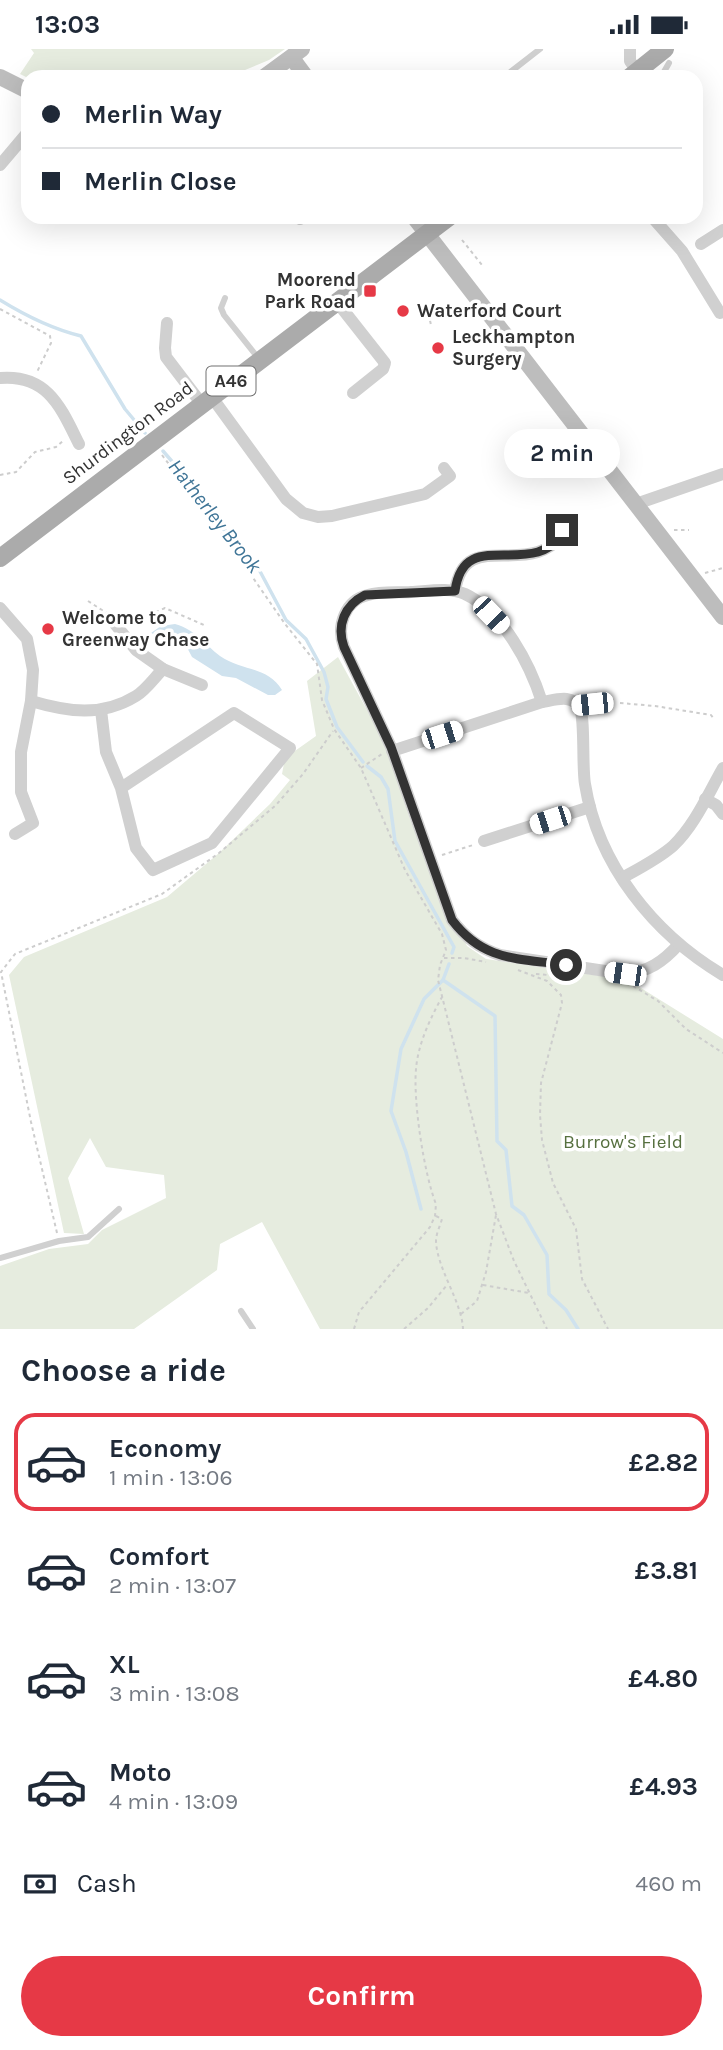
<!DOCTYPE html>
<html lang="en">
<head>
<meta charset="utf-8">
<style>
	:root { --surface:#fff; --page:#f6f6f7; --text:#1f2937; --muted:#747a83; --line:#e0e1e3; --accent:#e63946 }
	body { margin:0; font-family:Karla,sans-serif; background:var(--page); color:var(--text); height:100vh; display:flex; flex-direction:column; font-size:26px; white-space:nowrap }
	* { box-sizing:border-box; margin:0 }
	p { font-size:23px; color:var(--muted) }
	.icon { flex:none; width:38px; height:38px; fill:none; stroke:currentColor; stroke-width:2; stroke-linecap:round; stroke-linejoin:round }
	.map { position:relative; height:1280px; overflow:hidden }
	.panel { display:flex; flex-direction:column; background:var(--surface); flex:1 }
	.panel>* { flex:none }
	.guide { position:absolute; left:21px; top:21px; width:682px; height:154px; border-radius:21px; box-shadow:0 7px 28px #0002; display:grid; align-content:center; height:154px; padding:0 21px; background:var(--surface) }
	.end { position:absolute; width:32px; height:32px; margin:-16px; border:9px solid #333; background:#fff; box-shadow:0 0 0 4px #fff }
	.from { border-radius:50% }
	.bubble { position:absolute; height:49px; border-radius:24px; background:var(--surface); box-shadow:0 7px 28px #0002; font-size:23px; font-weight:700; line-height:49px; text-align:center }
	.car { position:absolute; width:21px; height:42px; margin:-21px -10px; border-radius:9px; box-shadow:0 0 5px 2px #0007; background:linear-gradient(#fff 24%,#345 0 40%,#fff 0 76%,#345 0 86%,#fff 0) }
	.guide b { display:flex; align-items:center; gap:24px; height:66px; font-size:26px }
	.guide b+b { border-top:2px solid var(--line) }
	.guide i { width:18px; height:18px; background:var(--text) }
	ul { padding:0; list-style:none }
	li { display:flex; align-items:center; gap:21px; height:98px; margin:0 14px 10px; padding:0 7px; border:4px solid transparent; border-radius:21px }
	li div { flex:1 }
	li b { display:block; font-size:26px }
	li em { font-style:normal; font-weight:700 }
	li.on { border-color:var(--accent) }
	li>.icon { width:63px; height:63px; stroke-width:1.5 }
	h2 { padding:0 21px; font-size:32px; line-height:84px }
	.pay { display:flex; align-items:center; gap:18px; height:77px; padding:0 21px; font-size:26px }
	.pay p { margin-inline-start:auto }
	.primary-button { display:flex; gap:14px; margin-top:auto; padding:14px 21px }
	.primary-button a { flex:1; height:80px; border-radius:42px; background:var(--accent); color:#fff; font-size:28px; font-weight:700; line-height:80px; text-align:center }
	.status { display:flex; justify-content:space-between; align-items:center; height:49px; padding:0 35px; background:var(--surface); direction:ltr }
	.status svg { height:19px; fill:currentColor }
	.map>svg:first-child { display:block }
	.green { fill:#e6ecdf }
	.water { fill:#cfe2ee }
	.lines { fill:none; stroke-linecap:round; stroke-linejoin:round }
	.stream { stroke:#cfe2ee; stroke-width:3.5 }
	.path { stroke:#cdcdcd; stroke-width:2; stroke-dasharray:3.5 3.5; stroke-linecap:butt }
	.lane { stroke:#d0d0d0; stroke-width:6 }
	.street { stroke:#d0d0d0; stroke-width:12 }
	.secondary { stroke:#bdbdbd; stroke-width:16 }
	.primary { stroke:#ababab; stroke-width:18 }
	.route { stroke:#333; stroke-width:9 }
	.poi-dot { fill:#e63946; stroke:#fff; stroke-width:2.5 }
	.labels { text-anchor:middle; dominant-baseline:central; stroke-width:7; stroke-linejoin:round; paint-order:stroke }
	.shield { fill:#fff; stroke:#707070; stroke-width:2 }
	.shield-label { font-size:18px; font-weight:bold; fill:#333 }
	.poi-label { font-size:19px; font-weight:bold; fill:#333; stroke:#fff; text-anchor:start }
	.street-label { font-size:19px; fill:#333; stroke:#fff }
	.park-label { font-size:19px; fill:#56703f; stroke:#fff }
	.water-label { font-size:21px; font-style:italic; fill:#3f7597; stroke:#fff }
</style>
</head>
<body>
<div class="status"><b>13:03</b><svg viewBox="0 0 49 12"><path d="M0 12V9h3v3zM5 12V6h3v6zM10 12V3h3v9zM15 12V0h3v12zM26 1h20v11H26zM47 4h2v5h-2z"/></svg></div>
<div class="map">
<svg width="723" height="1280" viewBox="0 0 723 1280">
	<rect width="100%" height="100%" fill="#fff"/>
	<g class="green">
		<polygon points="31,0 285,0 269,11 228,28 28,29 20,25 34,4"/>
		<polygon points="338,608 385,694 411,773 467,897 486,910 628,931 723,990 723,1280 320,1280 262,1173 220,1195 217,1221 134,1280 0,1280 0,1217 49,1200 88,1195 102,1181 166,1149 164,1126 106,1118 90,1089 68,1129 84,1185 64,1184 9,926 24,908 167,848 219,804 270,755 290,731 282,725 285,709 316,687 307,632"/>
	</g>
	<path class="water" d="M175,575C198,582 203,594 220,607C241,622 267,617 282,641L275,646H268L236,629L222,627L192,608L183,591L170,592L151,584L161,577Z"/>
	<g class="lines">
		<g class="stream">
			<path d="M0,251C26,267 52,280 81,287L125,360L145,384"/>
			<polyline points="163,402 182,424 218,477 228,483 255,513 286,571 306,590 324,623 328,638 326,650 337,678 363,713"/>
			<polyline points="367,717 381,728 388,740 395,792 454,898 452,904"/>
			<polyline points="449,915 443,931 495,967 497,1092 506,1101 512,1157 524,1166 547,1206 549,1245 566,1261 578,1280"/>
			<polyline points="421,1160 406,1103 391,1062 401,1000 424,950 443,931"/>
		</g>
		<g class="path">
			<polyline points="462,191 482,216"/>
			<polyline points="427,258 431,276"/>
			<polyline points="0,260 50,287 51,294 37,323"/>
			<polyline points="162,406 231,497 285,575 317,615 322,651 334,680 361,719 405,821 442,885 446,901 440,916 438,931 496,1165 514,1212 547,1280"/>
			<polyline points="0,426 16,423 35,403 56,398 64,391"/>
			<polyline points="674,481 689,481"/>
			<polyline points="705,524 723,519"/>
			<polyline points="88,552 108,565"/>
			<polyline points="129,571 143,569 165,559 204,576"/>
			<polyline points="620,654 655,657 711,666 714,670"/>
			<polyline points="361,719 382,705"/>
			<polyline points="442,806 473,796"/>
			<polyline points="444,909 464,909 486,913"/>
			<polyline points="518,921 547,932 561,946 562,954 541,1034 540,1066 542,1091 553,1134 576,1180 582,1230 608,1280"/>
			<polyline points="536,925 548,926"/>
			<polyline points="633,937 658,952 686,980 723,1004"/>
			<path d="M436,1167L442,1170C440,1177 436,1185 436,1192C437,1220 462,1253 463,1280"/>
			<polyline points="57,1184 31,1073 1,923 15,905 162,845 219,804 276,756 303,725 333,682"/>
			<polyline points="483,1236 529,1244"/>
			<polyline points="461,1265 477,1252 486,1223 496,1166"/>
			<path d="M354,1280L359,1263L430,1178L435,1167L436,1155C424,1125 413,1052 416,1020C418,995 430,970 442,948"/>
			<polyline points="404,1280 428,1259 447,1236"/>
		</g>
		<g class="lane">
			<polyline points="504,28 540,0"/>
			<polyline points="661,28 669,14"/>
			<polyline points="225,249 221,259 224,266 259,310"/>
			<polyline points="0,1209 59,1192 88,1188 119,1160"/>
			<polyline points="241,1262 253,1280"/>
		</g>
		<g class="street">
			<polyline points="630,0 630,12 637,22"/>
			<polyline points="0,116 28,83"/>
			<polyline points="652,168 682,202 720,264"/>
			<polyline points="300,170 303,168"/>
			<polyline points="701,195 723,181"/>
			<polyline points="337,253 385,314 383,320 353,344"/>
			<polyline points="167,274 165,299 166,308 201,354"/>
			<path d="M0,329C48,325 61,359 79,395"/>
			<polyline points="211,347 286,450 303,464 318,468 332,467 425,445 450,427 444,419"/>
			<polyline points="636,455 723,425"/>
			<path d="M455,542C463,490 502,514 538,503C548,500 557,493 565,486"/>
			<polyline points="0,559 27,590 33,621 31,652 21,703 21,743 33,774 15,785"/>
			<polyline points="115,575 136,601 163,620 202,636"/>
			<path d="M31,652C68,663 102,668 136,647C146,641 155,628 163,620"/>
			<path d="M542,653C530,615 503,563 465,545C449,538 429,542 411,543C398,544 381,542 368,546C345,551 336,577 344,598L391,698L452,871C466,889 479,899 500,906L625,925C648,923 663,913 679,895"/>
			<polyline points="578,656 607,653"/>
			<polyline points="101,661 106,703 121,739 136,799 153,821 212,794 290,699 234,664 121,739"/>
			<path d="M392,702L542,653C555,651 573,644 580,660C585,670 582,719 585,735C598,816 654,885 723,926"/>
			<polyline points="705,750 716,756 723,765"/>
			<polyline points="484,792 590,758"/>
			<path d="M622,829C640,819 658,810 673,797C695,776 708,745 723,719"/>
		</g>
		<g class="secondary">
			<polyline points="292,9 306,28"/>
			<polyline points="0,28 28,42"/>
			<polyline points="264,28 302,0"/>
			<polyline points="414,168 723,568"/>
		</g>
		<g class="primary">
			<polyline points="630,28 665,0"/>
			<polyline points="0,509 449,168"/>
		</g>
	</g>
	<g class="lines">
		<path class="route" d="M562,481L565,486C557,493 548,500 538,503C503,513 462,490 455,542L365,546C345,556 336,576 344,598L391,698L452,871C484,913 518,909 566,916"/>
	</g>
	<g class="poi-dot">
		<rect x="363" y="235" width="14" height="14" rx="3.5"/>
		<circle cx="403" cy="262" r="7"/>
		<circle cx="438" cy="299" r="7"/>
		<circle cx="48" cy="580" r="7"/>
	</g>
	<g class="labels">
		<rect class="shield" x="206.5" y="317.5" width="49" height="29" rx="5"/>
		<g class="shield-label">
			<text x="231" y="332">A46</text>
		</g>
		<g class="poi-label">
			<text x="356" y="231" text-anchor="end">Moorend<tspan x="356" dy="22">Park Road</tspan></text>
			<text x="417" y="262">Waterford Court</text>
			<text x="452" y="288">Leckhampton<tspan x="452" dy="22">Surgery</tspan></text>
			<text x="62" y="569">Welcome to<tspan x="62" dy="22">Greenway Chase</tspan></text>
		</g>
		<g class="street-label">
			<text transform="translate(128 384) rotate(-37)">Shurdington Road</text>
		</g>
		<g class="park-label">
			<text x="623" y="1093">Burrow's Field</text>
		</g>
		<g class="water-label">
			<text transform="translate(215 467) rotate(52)">Hatherley Brook</text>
		</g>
	</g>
</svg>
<i class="end from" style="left:566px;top:916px"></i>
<i class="end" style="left:562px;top:481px"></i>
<div class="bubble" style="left:504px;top:380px;width:116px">2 min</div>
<i class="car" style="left:491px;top:566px;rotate:136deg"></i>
<i class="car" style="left:592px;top:655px;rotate:264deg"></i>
<i class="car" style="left:442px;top:686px;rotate:72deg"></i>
<i class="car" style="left:550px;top:771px;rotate:252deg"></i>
<i class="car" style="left:625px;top:925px;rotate:278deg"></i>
<div class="guide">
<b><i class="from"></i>Merlin Way</b>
<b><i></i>Merlin Close</b>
</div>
</div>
<section class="panel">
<h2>Choose a ride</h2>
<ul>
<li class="on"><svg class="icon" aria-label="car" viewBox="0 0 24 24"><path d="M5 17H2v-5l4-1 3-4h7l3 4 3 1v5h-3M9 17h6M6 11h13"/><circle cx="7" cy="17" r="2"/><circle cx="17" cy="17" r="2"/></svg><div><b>Economy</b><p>1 min · 13:06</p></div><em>£2.82</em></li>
<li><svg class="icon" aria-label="car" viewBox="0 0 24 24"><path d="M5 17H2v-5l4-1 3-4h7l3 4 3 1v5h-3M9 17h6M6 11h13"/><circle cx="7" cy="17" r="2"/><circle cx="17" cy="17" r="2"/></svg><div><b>Comfort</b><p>2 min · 13:07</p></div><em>£3.81</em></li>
<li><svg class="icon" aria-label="car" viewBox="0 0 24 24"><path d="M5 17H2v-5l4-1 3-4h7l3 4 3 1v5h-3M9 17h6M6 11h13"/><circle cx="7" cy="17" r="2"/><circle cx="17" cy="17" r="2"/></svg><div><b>XL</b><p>3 min · 13:08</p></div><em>£4.80</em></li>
<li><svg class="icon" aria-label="car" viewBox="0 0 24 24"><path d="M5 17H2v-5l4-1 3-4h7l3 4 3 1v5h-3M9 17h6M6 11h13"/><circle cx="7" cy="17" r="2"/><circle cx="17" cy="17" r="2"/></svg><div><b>Moto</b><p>4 min · 13:09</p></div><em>£4.93</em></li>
</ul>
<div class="pay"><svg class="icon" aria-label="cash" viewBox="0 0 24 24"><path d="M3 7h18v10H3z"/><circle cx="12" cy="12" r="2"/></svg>Cash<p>460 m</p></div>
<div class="primary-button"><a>Confirm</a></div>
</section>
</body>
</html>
